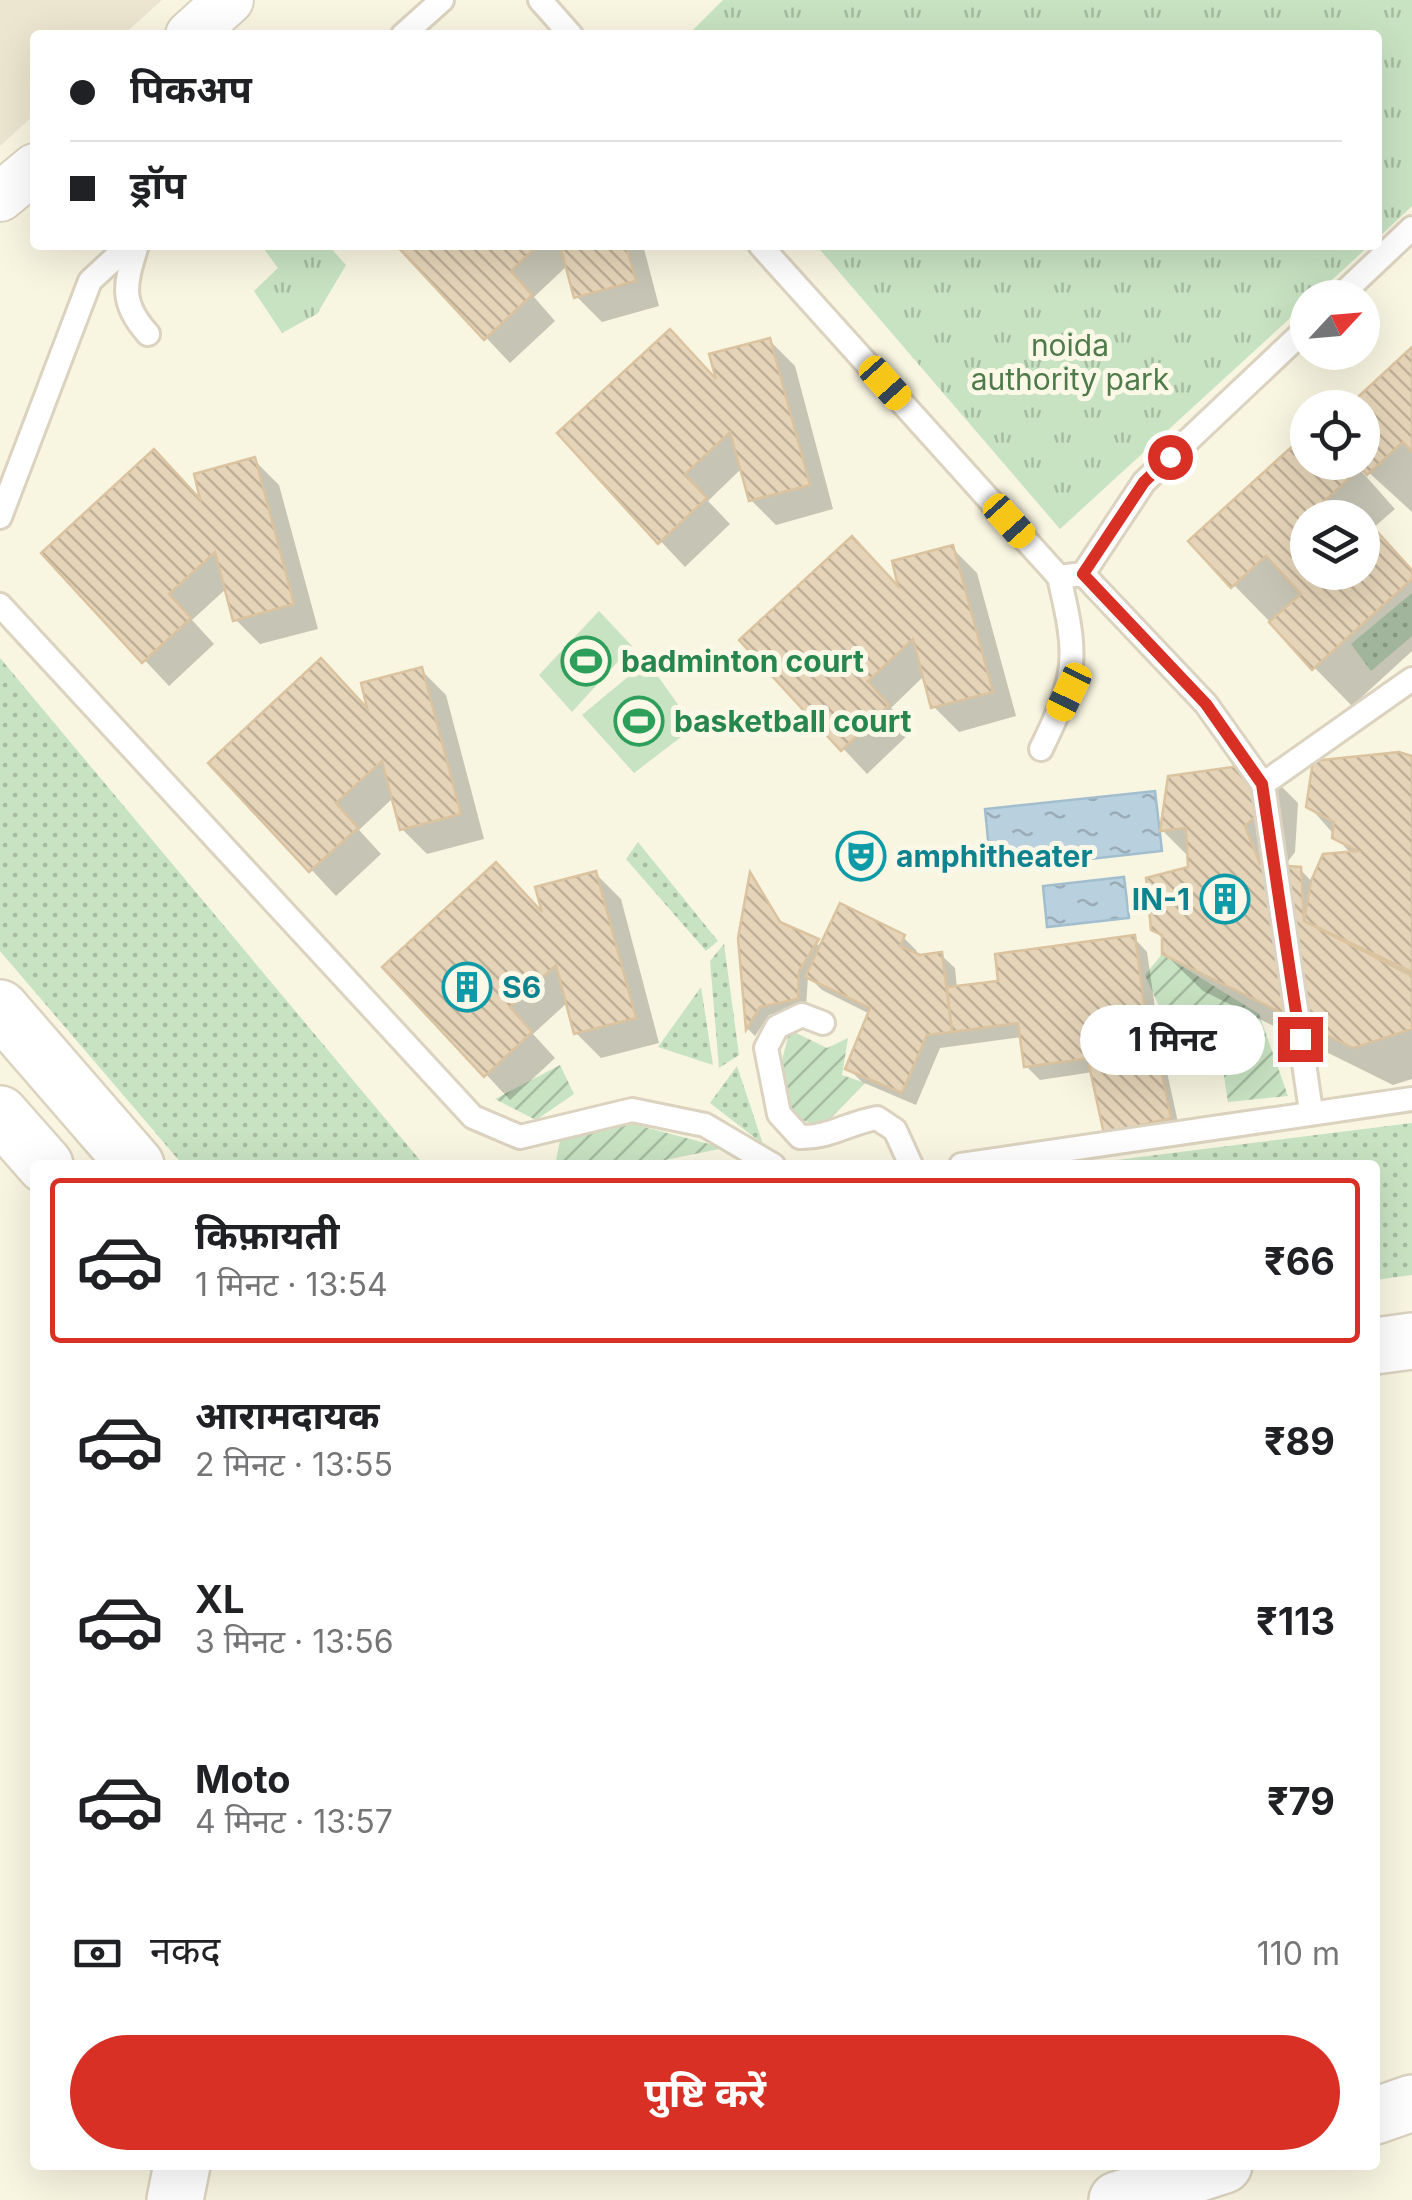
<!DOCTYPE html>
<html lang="hi">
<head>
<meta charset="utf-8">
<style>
	:root { --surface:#fff; --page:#f6f6f6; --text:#202124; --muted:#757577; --line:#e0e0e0; --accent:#d93025 }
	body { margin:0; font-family:Inter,"Noto Sans Devanagari",sans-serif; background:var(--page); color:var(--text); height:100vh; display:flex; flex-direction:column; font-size:38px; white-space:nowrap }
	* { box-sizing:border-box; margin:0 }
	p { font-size:32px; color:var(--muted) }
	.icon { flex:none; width:55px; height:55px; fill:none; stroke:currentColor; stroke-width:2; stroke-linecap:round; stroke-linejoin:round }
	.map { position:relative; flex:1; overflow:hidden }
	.details { position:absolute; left:30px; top:1160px; width:1350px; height:1010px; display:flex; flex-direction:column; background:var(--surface); border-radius:10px; box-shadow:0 10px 40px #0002 }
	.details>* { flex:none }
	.top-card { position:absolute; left:30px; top:30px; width:1352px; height:220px; border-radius:10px; box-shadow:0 10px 40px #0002; display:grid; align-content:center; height:220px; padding:0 40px; background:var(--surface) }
	.needle { width:65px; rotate:64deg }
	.controls { position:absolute; left:1290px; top:280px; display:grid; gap:20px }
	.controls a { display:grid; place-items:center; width:90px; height:90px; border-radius:50%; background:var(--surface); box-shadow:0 10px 40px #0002; font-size:50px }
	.end { position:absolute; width:45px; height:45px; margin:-22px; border:12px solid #d93025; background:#fff; box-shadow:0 0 0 5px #fff }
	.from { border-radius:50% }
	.bubble { position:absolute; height:70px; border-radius:35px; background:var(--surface); box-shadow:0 10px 40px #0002; font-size:32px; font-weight:700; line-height:70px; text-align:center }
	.car { position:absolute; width:30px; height:60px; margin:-30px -15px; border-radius:12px; box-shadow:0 0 8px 2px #0007; background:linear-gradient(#f5c518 24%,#345 0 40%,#f5c518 0 76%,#345 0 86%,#f5c518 0) }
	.top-card b { display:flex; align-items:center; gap:35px; height:95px; font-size:38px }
	.top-card b+b { border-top:2px solid var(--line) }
	.top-card i { width:25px; height:25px; background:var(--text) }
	ul { padding:18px 0 0; list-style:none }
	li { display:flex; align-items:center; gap:30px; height:165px; margin:0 20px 15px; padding:0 20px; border:5px solid transparent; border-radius:10px }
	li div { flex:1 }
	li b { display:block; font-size:38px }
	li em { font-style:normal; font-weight:700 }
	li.current { border-color:var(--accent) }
	li>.icon { width:90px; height:90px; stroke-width:1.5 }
	.pay { display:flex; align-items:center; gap:25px; height:110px; padding:0 40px; font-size:38px }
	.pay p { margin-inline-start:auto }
	.button { display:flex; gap:20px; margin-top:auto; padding:20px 40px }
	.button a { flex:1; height:115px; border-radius:60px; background:var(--accent); color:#fff; font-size:40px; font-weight:700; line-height:115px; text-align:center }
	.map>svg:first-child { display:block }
	.residential { fill:#ece5cf }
	.grass { fill:url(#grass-dots) }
	.park { fill:url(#park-tufts) }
	.garden { fill:url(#garden-furrows) }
	.pitch { fill:#c8e3c2 }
	.water { fill:url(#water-ripples); stroke:#a1becf; stroke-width:2.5 }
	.shadow { fill:#0003; fill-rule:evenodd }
	.building { fill:url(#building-back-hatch); stroke:#dbc39f; stroke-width:2.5 }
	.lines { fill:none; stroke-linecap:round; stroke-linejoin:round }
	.service-casing { stroke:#dbd2bf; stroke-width:28 }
	.minor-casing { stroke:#dbd2bf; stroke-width:52 }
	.tertiary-casing { stroke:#dbd2bf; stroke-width:60 }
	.service { stroke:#fff; stroke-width:22 }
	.minor { stroke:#fff; stroke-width:48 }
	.tertiary { stroke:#fff; stroke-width:55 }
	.route { stroke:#d93025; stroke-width:12 }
	.labels { text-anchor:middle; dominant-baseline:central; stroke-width:10; stroke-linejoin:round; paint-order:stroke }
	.park-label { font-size:30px; fill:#4f7b4b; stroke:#fcf8e7 }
	.leisure-label { font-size:30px; font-weight:bold; fill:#27864d; stroke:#fcf8e7; text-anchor:start }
	.culture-label { font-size:30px; font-weight:bold; fill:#0d838f; stroke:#fcf8e7; text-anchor:start }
</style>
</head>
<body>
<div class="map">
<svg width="1412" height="2200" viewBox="0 0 1412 2200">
	<defs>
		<pattern id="grass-dots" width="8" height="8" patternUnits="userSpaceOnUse" patternTransform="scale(2.5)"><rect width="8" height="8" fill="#c8e3c2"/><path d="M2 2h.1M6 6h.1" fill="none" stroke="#a6bba0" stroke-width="1.8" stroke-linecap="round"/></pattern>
		<pattern id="park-tufts" width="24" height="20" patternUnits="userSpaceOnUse" patternTransform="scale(2.5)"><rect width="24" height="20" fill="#c8e3c2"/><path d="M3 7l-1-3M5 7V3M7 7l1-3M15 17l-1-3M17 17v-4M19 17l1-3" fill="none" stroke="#a6bba0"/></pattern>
		<pattern id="garden-furrows" width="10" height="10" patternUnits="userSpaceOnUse" patternTransform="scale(2.5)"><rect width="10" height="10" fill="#c8e3c2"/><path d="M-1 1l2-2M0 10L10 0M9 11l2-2" fill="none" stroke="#a6bba0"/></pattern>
		<pattern id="water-ripples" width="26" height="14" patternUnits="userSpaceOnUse" patternTransform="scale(2.5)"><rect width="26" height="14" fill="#b9d1df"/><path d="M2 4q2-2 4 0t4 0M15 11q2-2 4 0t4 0" fill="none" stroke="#9aadb7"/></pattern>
		<pattern id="building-back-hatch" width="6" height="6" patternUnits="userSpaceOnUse" patternTransform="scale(2.5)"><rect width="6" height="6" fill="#e5d4b8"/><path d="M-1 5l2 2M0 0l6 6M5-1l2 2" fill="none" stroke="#beaf98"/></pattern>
	</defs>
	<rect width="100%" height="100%" fill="#f8f5e1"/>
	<polygon class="residential" points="0,0 162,0 123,35 35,35 35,114 0,146"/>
	<g class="grass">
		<polygon points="1412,593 1412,636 1371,671 1351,644"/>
		<polygon points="0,658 424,1165 183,1165 0,951"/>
		<polygon points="638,842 718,941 706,951 626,859"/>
		<polygon points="724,944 739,1055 719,1068 710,961"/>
		<polygon points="701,987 713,1065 658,1047"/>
		<polygon points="737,1066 763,1144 710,1103"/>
		<polygon points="1412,1123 1412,1275 1375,1280 1375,1165 1077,1165"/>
	</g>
	<g class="park">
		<polygon points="723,0 1412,0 1412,206 1378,238 1378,35 688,35"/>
		<polygon points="261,245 328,245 346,265 317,314 282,333 254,291 278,268"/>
		<polygon points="816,245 1370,245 1060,529"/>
	</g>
	<g class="garden">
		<polygon points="1162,954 1259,1014 1288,1096 1228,1102 1219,1044 1162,1013 1145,975"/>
		<polygon points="790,1030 827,1048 848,1038 842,1075 865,1083 821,1128 791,1115 780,1067"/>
		<polygon points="560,1065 574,1094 536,1120 495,1099"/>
		<polygon points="633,1124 724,1148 641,1165 555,1165 560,1141"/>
	</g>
	<g class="pitch">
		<polygon points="599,611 632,646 572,712 539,675"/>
		<polygon points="647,661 694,727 634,773 582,715"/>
	</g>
	<g class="water">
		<polygon points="1155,791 1162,851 991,870 985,809"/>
		<polygon points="1124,877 1129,918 1047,927 1043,886"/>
	</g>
	<g class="shadow">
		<polygon points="399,245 643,245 659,306 602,322 577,297 568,265 534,297 555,321 510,363"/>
		<polygon points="770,341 795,366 833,509 776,525 751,500 742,468 708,501 730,524 685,567 560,434 720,385"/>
		<path d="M1412,350V512L1365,469L1362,472L1395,509L1372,529L1412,569V651L1352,706L1191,541L1308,462H1362ZM1308,518H1362V572H1308Z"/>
		<polygon points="254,460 279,485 318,629 260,644 235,619 227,588 192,620 214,644 169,686 45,554 204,505"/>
		<polygon points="952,548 977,573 1016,716 959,732 934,707 925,675 891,708 912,731 867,774 743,641 902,592"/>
		<polygon points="421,670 446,695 484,839 427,854 402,829 394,797 359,830 381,854 336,896 212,763 372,714"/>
		<polygon points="1412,758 1412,1079 1393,1085 1203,991 1164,953 1164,940 1153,929 1191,869 1190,858 1162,830 1260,765 1298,803 1295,852 1283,868 1300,869 1313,883 1351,854 1309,806"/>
		<polygon points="596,874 621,899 659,1043 601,1058 576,1033 568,1002 533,1034 555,1058 510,1100 386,967 546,918"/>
		<polygon points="752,877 784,926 822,947 903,937 917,951 915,955 941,955 955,968 957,988 1001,983 1134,938 1147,952 1163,1063 1159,1064 1167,1072 1179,1127 1115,1142 1093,1072 1040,1080 1026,1066 1022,1037 940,1048 916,1105 862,1082 848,1068 870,1014 822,990 808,976 806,1008 769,1015 755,1036 748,1029 741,938"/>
	</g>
	<g class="building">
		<polygon points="396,245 538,245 511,271 532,295 484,340"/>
		<polygon points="560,245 626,245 636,281 574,298"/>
		<polygon points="670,329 716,379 709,354 770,338 810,485 749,501 730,432 685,474 707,498 658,544 557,433"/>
		<polygon points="1412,347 1412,452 1403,442 1367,475 1356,462 1362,462 1362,408 1346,408"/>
		<polygon points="1308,432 1308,462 1352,462 1359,470 1313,511 1319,518 1308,518 1308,572 1362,572 1362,535 1372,526 1412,570 1412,579 1312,670 1269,622 1301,594 1266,556 1231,588 1188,541"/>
		<polygon points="154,449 200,499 194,474 255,457 294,604 233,621 215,552 169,594 191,618 142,663 41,553"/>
		<polygon points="852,536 898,586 892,561 953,545 993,692 931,708 913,639 868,681 889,705 841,751 739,640"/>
		<polygon points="321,658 367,708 361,683 422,667 461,814 400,830 382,761 336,803 358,828 309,872 208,763"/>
		<polygon points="1399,752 1412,756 1412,972 1304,921 1311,881 1323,854 1358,851 1332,838 1334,822 1306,807 1313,761"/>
		<polygon points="1261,763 1258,814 1245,826 1260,864 1301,867 1304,921 1412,976 1412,1029 1353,1048 1162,954 1162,935 1151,930 1146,878 1188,867 1186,828 1160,831 1168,776"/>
		<polygon points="496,862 542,912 535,887 596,871 636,1018 574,1034 556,965 510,1007 532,1032 484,1077 382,967"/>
		<polygon points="750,872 780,922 819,939 799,971 798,999 760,1007 746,1030 738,938"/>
		<polygon points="840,903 905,935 900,946 920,955 942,952 952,1032 927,1035 902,1093 845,1069 870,1008 805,977"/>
		<polygon points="1135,935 1150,1050 1024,1067 1018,1023 952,1032 947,987 998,981 995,954"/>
		<polygon points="1159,1060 1171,1118 1104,1134 1089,1065"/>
	</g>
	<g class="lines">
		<g class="service-casing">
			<g id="service">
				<polyline points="540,0 571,35"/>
				<polyline points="403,35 442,0"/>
				<path d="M137,245C125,284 119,302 148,334"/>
				<polyline points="760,245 1059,577 1083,574 1144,482 1308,327"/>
				<polyline points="1338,298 1412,228"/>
				<polyline points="0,517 90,281 129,245"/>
				<polyline points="1083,574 1206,704 1263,784 1311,1111"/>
				<polyline points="0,605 473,1117 520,1137 632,1110 705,1125 773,1165"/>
				<path d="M1041,749C1078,673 1078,658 1059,577"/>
				<polyline points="1263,784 1412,679"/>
				<path d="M823,1023L802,1015L777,1027L766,1048L779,1114L800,1137C829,1138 848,1123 877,1118L895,1130L911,1165"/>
				<polyline points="961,1165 1412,1099"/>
			</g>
		</g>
		<g class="minor-casing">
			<g id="minor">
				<polyline points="190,35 229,0"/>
				<polyline points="0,197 35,168"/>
			</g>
		</g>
		<g class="tertiary-casing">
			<g id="tertiary">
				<polyline points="0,1008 136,1165"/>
				<polyline points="0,1114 45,1165"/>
				<polyline points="1375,1346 1412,1341"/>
				<polyline points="1375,2116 1412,2103"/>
				<polyline points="175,2200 182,2165"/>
				<polyline points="1117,2200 1224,2165"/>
			</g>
		</g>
		<use href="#service" class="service"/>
		<use href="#minor" class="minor"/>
		<use href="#tertiary" class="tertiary"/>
	</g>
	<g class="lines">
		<polyline class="route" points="1170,457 1144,482 1083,574 1206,704 1262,784 1300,1039"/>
	</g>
	<defs>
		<g id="stadium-ring" transform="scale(2.5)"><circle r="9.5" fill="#fcf8e7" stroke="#2e9e5b" stroke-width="1.5"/><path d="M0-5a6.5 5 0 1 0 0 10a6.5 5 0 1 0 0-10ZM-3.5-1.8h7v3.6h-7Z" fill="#2e9e5b"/></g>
		<g id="theatre-ring" transform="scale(2.5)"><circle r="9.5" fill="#fcf8e7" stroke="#0f9aa8" stroke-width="1.5"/><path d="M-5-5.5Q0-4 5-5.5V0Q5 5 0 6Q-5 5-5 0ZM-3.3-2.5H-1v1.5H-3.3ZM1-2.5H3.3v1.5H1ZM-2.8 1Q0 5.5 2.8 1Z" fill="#0f9aa8"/></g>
		<g id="building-ring" transform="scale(2.5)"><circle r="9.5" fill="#fcf8e7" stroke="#0f9aa8" stroke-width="1.5"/><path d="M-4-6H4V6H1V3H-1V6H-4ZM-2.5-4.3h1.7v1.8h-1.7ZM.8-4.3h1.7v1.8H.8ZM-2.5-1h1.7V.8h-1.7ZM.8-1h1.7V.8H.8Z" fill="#0f9aa8"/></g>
	</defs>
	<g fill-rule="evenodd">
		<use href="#stadium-ring" x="586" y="661"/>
		<use href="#stadium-ring" x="639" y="721"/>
		<use href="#theatre-ring" x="861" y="856"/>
		<use href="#building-ring" x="1225" y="899"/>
		<use href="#building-ring" x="467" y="987"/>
	</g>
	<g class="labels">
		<g class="park-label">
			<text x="1070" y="345">noida<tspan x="1070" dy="34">authority park</tspan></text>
		</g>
		<g class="leisure-label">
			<text x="621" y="661">badminton court</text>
			<text x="674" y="721">basketball court</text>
		</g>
		<g class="culture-label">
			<text x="896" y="856">amphitheater</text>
			<text x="1190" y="899" text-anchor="end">IN-1</text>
			<text x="502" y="987">S6</text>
		</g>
	</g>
</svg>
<div class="controls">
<a><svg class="needle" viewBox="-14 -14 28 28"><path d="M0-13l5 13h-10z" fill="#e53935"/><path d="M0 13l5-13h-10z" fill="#757577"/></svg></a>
<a><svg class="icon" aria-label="locate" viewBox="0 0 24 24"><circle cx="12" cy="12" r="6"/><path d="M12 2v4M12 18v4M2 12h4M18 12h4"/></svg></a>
<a><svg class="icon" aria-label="layers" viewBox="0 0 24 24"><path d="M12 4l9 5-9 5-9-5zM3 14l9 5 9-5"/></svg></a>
</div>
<i class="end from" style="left:1170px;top:457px"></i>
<i class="end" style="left:1300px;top:1039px"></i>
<div class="bubble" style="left:1080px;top:1005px;width:185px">1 मिनट</div>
<i class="car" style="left:885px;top:383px;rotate:138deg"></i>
<i class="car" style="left:1009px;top:521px;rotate:138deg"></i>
<i class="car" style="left:1069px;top:692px;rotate:206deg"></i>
<div class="top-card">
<b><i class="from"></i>पिकअप</b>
<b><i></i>ड्रॉप</b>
</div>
<section class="details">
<ul>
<li class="current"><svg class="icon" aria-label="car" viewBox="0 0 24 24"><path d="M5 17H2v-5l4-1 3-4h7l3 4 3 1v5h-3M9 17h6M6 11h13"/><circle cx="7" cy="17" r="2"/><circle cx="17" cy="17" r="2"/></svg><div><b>किफ़ायती</b><p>1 मिनट · 13:54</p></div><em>₹66</em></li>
<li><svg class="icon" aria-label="car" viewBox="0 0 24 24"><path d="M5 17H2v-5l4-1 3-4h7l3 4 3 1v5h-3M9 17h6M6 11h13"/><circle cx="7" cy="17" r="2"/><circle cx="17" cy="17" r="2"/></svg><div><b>आरामदायक</b><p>2 मिनट · 13:55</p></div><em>₹89</em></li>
<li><svg class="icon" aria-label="car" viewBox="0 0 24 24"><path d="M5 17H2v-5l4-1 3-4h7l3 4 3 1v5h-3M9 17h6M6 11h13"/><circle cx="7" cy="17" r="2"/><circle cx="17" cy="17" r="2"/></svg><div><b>XL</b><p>3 मिनट · 13:56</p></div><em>₹113</em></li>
<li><svg class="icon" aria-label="car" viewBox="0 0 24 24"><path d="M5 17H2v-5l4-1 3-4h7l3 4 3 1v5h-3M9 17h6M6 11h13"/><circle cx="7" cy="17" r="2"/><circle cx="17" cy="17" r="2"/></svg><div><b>Moto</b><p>4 मिनट · 13:57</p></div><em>₹79</em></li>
</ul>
<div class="pay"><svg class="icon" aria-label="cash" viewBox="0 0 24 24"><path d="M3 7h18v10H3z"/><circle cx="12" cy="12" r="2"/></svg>नकद<p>110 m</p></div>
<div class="button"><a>पुष्टि करें</a></div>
</section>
</div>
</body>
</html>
